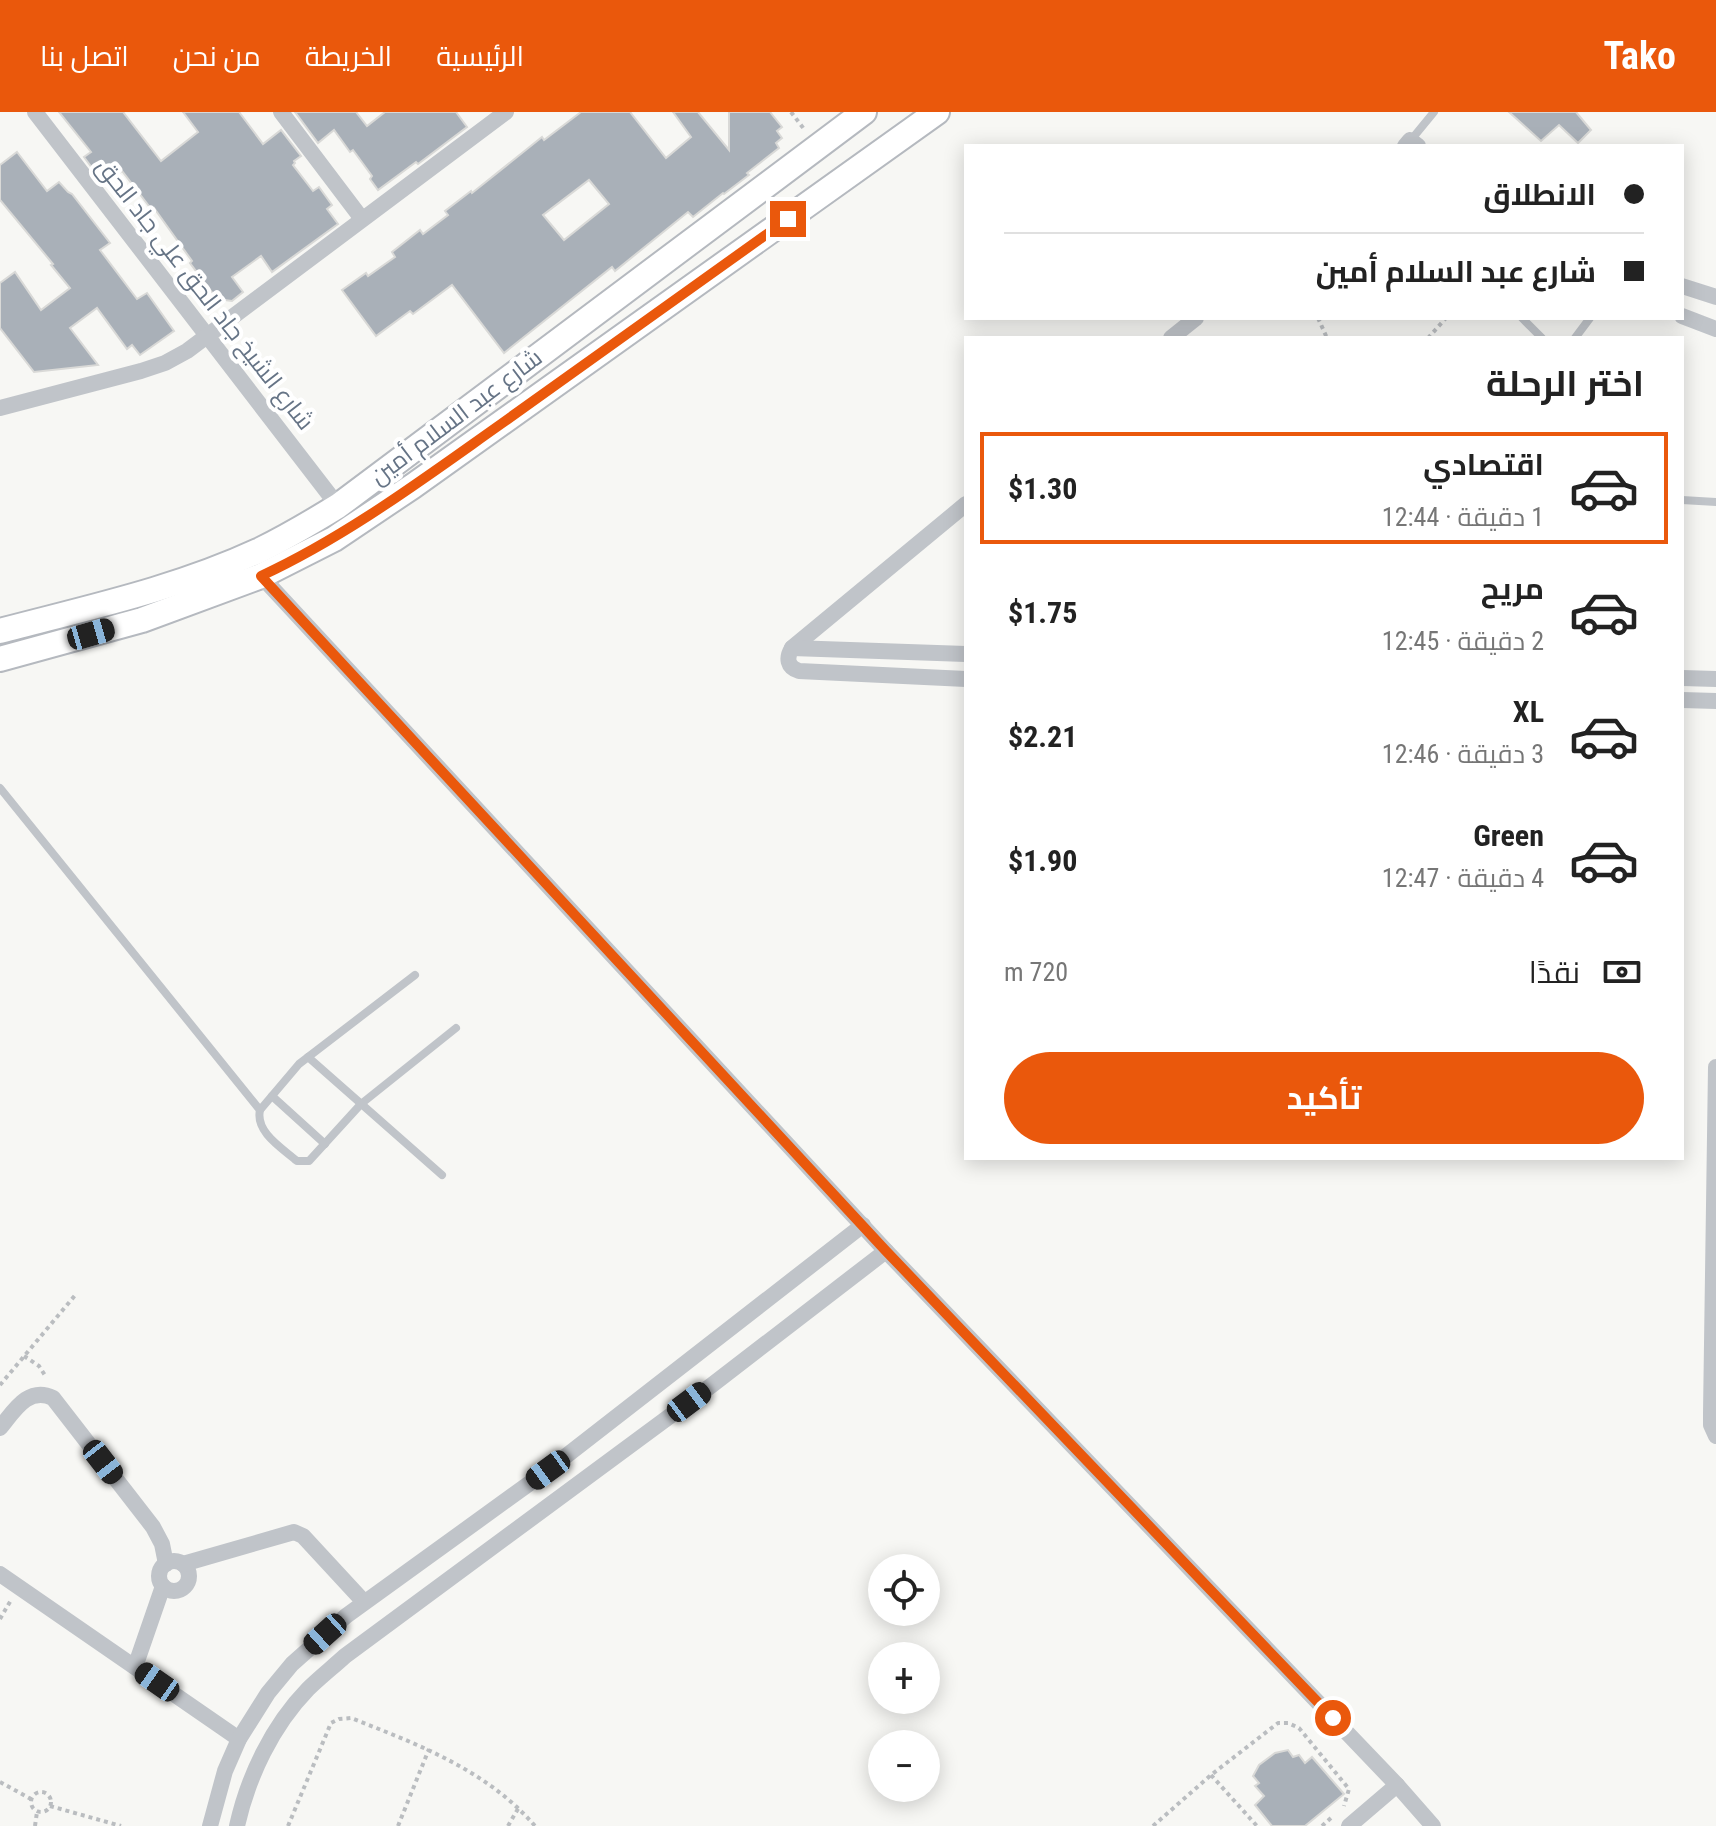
<!DOCTYPE html>
<html lang="ar">
<head>
<meta charset="utf-8">
<style>
	:root { --surface:#fff; --page:#f2f2f2; --text:#222; --muted:#767676; --line:#e0e0e0; --accent:#ea580c }
	body { margin:0; font-family:"Roboto Condensed",Cairo,sans-serif; background:var(--page); color:var(--text); direction:rtl; height:100vh; display:flex; flex-direction:column; font-size:30px; white-space:nowrap }
	* { box-sizing:border-box; margin:0 }
	p { font-size:26px; color:var(--muted) }
	.icon { flex:none; width:44px; height:44px; fill:none; stroke:currentColor; stroke-width:2; stroke-linecap:round; stroke-linejoin:round }
	.map { position:relative; flex:1; overflow:hidden; direction:ltr }
	.details { position:absolute; left:964px; top:224px; width:720px; height:824px; display:flex; flex-direction:column; background:var(--surface); border-radius:0px; box-shadow:0 4px 20px #0003; direction:rtl }
	.details>* { flex:none }
	.banner { position:absolute; left:964px; top:32px; width:720px; height:176px; border-radius:0px; box-shadow:0 4px 20px #0003; direction:rtl; display:grid; align-content:center; height:176px; padding:0 40px; background:var(--surface) }
	.controls { position:absolute; left:868px; top:1442px; display:grid; gap:16px }
	.controls a { display:grid; place-items:center; width:72px; height:72px; border-radius:50%; background:var(--surface); box-shadow:0 4px 20px #0003; font-size:40px }
	.end { position:absolute; width:36px; height:36px; margin:-18px; border:10px solid #ea580c; background:#fff; box-shadow:0 0 0 4px #fff }
	.from { border-radius:50% }
	.car { position:absolute; width:24px; height:48px; margin:-24px -12px; border-radius:10px; box-shadow:0 0 6px 2px #0007; background:linear-gradient(#222 24%,#8ab4d8 0 40%,#222 0 76%,#8ab4d8 0 86%,#222 0) }
	.banner b { display:flex; align-items:center; gap:28px; height:76px; font-size:30px }
	.banner b+b { border-top:2px solid var(--line) }
	.banner i { width:20px; height:20px; background:var(--text) }
	ul { padding:0; list-style:none }
	li { display:flex; align-items:center; gap:24px; height:112px; margin:0 16px 12px; padding:0 24px; border:4px solid transparent; border-radius:0px }
	li div { flex:1 }
	li b { display:block; font-size:30px }
	li em { font-style:normal; font-weight:700 }
	li.on { border-color:var(--accent) }
	li>.icon { width:72px; height:72px; stroke-width:1.5 }
	h2 { padding:0 40px; font-size:36px; line-height:96px }
	.pay { display:flex; align-items:center; gap:20px; height:88px; padding:0 40px; font-size:30px }
	.pay p { margin-inline-start:auto }
	.action { display:flex; gap:16px; margin-top:auto; padding:16px 40px }
	.action a { flex:1; height:92px; border-radius:48px; background:var(--accent); color:#fff; font-size:32px; font-weight:700; line-height:92px; text-align:center }
	header { display:flex; align-items:center; gap:48px; box-sizing:border-box; height:112px; padding:0 40px; background:var(--accent); color:#fff }
	header strong { font-size:38px }
	nav { display:flex; gap:44px; margin-inline-start:auto; font-size:28px }
	.map>svg:first-child { display:block }
	.building { fill:#a9b0b8; stroke:#d9d9d7; stroke-width:2; fill-rule:evenodd }
	.lines { fill:none; stroke-linecap:round; stroke-linejoin:round }
	.secondary-casing { stroke:#b5b9bf; stroke-width:28 }
	.path { stroke:#babdc0; stroke-width:4; stroke-dasharray:4 4; stroke-linecap:butt }
	.lane { stroke:#c0c4c9; stroke-width:8 }
	.street { stroke:#c0c4c9; stroke-width:16 }
	.secondary { stroke:#fff; stroke-width:24 }
	.route { stroke:#ea580c; stroke-width:10 }
	.labels { text-anchor:middle; dominant-baseline:central; stroke-width:8; stroke-linejoin:round; paint-order:stroke }
	.street-label { font-size:24px; fill:#667486; stroke:#fff }
</style>
</head>
<body>
<header>
<strong>Tako</strong>
<nav><a>الرئيسية</a><a>الخريطة</a><a>من نحن</a><a>اتصل بنا</a></nav>
</header>
<div class="map">
<svg width="1716" height="1714" viewBox="0 0 1716 1714">
	<rect width="100%" height="100%" fill="#f7f7f4"/>
	<g class="building">
		<polygon points="59,0 123,0 161,49 198,20 183,0 239,0 263,32 281,18 301,44 294,49 295,51 293,53 313,79 319,75 332,93 327,97 338,112 272,160 261,144 232,165 243,180 232,189 217,187 190,151 192,149 154,96 152,98 122,59 104,72 84,45 91,40"/>
		<polygon points="295,0 356,0 367,14 385,0 456,0 467,15 418,52 416,50 378,78 370,67 372,64 353,38 350,40 334,18 318,31"/>
		<path d="M581,0H630L666,46L691,25L673,0H698L729,38V0H770L782,15L777,19L782,26L776,31L779,36L747,61L749,63L724,82L723,81L693,105L688,100L615,159L612,155L504,241L452,173L413,202L410,199L376,224L342,178L366,161L368,164L395,145L392,140L420,118L423,122L448,103L445,99L471,79L472,81L542,25L544,28ZM589,68L609,92L564,128L543,103Z"/>
		<polygon points="1509,0 1576,0 1591,18 1578,31 1559,13 1541,29"/>
		<polygon points="17,40 47,79 59,70 68,80 72,82 110,131 100,138 137,187 147,181 174,219 140,243 132,233 127,237 97,196 70,216 98,253 34,260 0,216 0,171 15,160 41,198 70,176 51,153 53,152 0,88 0,53"/>
		<polygon points="1288,1638 1293,1645 1299,1643 1305,1651 1312,1645 1344,1682 1305,1714 1272,1714 1255,1693 1264,1684 1255,1674 1259,1671 1253,1664 1259,1653 1275,1641"/>
	</g>
	<g class="lines">
		<g class="secondary-casing">
			<g id="secondary">
				<path d="M0,519C87,496 176,477 258,439C285,426 312,410 338,394L864,0"/>
				<polyline points="0,547 142,508 261,464 334,427 413,374 937,0"/>
			</g>
		</g>
		<g class="path">
			<polyline points="791,0 804,17"/>
			<polyline points="1318,206 1327,226"/>
			<polyline points="1428,226 1446,206"/>
			<polyline points="24,1244 39,1254 46,1265"/>
			<polyline points="0,1273 77,1181"/>
			<polyline points="0,1507 11,1488"/>
			<polyline points="1211,1663 1257,1714"/>
			<polyline points="0,1670 31,1687"/>
			<circle cx="41" cy="1690" r="10"/>
			<polyline points="50,1694 121,1714"/>
			<polyline points="35,1714 37,1700"/>
			<path d="M288,1714L331,1611L339,1607L351,1606C417,1632 487,1658 535,1714"/>
			<polyline points="398,1714 429,1637"/>
			<polyline points="508,1714 519,1695"/>
			<polyline points="1153,1714 1211,1663 1278,1611 1288,1611 1299,1616 1349,1677 1344,1694"/>
			<polyline points="1322,1714 1332,1705"/>
		</g>
		<g class="lane">
			<polyline points="1411,28 1434,0"/>
			<polyline points="1522,206 1542,226"/>
			<polyline points="1575,226 1590,206"/>
			<polyline points="1682,388 1716,390"/>
			<polyline points="0,676 260,998"/>
			<path d="M415,863L299,952L260,998C255,1020 282,1036 297,1049H309L361,992L456,916"/>
			<polyline points="308,945 442,1063"/>
			<polyline points="272,984 325,1032"/>
		</g>
		<g class="street">
			<polyline points="35,0 338,394"/>
			<polyline points="281,0 362,107"/>
			<polyline points="1405,34 1410,28 1418,34"/>
			<polyline points="1682,174 1716,185"/>
			<polyline points="1682,204 1716,217"/>
			<polyline points="1171,226 1196,206"/>
			<polyline points="0,296 141,259 165,251 187,239 506,0"/>
			<path d="M966,392L792,536C786,546 787,555 799,559L966,567"/>
			<polyline points="261,464 886,1139 1397,1673 1433,1714"/>
			<polyline points="792,536 966,542"/>
			<polyline points="1682,566 1716,567"/>
			<polyline points="1682,588 1716,589"/>
			<polyline points="1716,955 1711,1301 1711,1313 1716,1324"/>
			<path d="M0,1316C14,1299 28,1274 53,1286L153,1415L162,1432L166,1452"/>
			<circle cx="174" cy="1464" r="15"/>
			<polyline points="183,1452 294,1420 303,1424 364,1490"/>
			<polyline points="0,1462 239,1627"/>
			<polyline points="135,1555 163,1474"/>
			<polyline points="210,1714 225,1659 239,1627 268,1581 292,1552 346,1504 548,1358 863,1113"/>
			<path d="M237,1714C248,1665 272,1614 308,1577C319,1566 333,1555 345,1544L712,1273L886,1139"/>
			<polyline points="1349,1714 1397,1673"/>
		</g>
		<use href="#secondary" class="secondary"/>
	</g>
	<g class="lines">
		<path class="route" d="M788,107C692,175 597,244 501,312C423,367 347,424 261,464L886,1139L1333,1606"/>
	</g>
	<g class="labels">
		<g class="street-label">
			<text transform="translate(205 182) rotate(52)">شارع الشيخ جاد الحق علي جاد الحق</text>
			<text transform="translate(456 305) rotate(-37)">شارع عبد السلام أمين</text>
		</g>
	</g>
</svg>
<div class="controls">
<a><svg class="icon" aria-label="locate" viewBox="0 0 24 24"><circle cx="12" cy="12" r="6"/><path d="M12 2v4M12 18v4M2 12h4M18 12h4"/></svg></a>
<a>+</a>
<a>−</a>
</div>
<i class="end from" style="left:1333px;top:1606px"></i>
<i class="end" style="left:788px;top:107px"></i>
<i class="car" style="left:91px;top:522px;rotate:74deg"></i>
<i class="car" style="left:689px;top:1290px;rotate:53deg"></i>
<i class="car" style="left:103px;top:1350px;rotate:142deg"></i>
<i class="car" style="left:548px;top:1358px;rotate:234deg"></i>
<i class="car" style="left:325px;top:1522px;rotate:228deg"></i>
<i class="car" style="left:157px;top:1570px;rotate:305deg"></i>
<div class="banner">
<b><i class="from"></i>الانطلاق</b>
<b><i></i>شارع عبد السلام أمين</b>
</div>
<section class="details">
<h2>اختر الرحلة</h2>
<ul>
<li class="on"><svg class="icon" aria-label="car" viewBox="0 0 24 24"><path d="M5 17H2v-5l4-1 3-4h7l3 4 3 1v5h-3M9 17h6M6 11h13"/><circle cx="7" cy="17" r="2"/><circle cx="17" cy="17" r="2"/></svg><div><b>اقتصادي</b><p>1 دقيقة · 12:44</p></div><em>$1.30</em></li>
<li><svg class="icon" aria-label="car" viewBox="0 0 24 24"><path d="M5 17H2v-5l4-1 3-4h7l3 4 3 1v5h-3M9 17h6M6 11h13"/><circle cx="7" cy="17" r="2"/><circle cx="17" cy="17" r="2"/></svg><div><b>مريح</b><p>2 دقيقة · 12:45</p></div><em>$1.75</em></li>
<li><svg class="icon" aria-label="car" viewBox="0 0 24 24"><path d="M5 17H2v-5l4-1 3-4h7l3 4 3 1v5h-3M9 17h6M6 11h13"/><circle cx="7" cy="17" r="2"/><circle cx="17" cy="17" r="2"/></svg><div><b>XL</b><p>3 دقيقة · 12:46</p></div><em>$2.21</em></li>
<li><svg class="icon" aria-label="car" viewBox="0 0 24 24"><path d="M5 17H2v-5l4-1 3-4h7l3 4 3 1v5h-3M9 17h6M6 11h13"/><circle cx="7" cy="17" r="2"/><circle cx="17" cy="17" r="2"/></svg><div><b>Green</b><p>4 دقيقة · 12:47</p></div><em>$1.90</em></li>
</ul>
<div class="pay"><svg class="icon" aria-label="cash" viewBox="0 0 24 24"><path d="M3 7h18v10H3z"/><circle cx="12" cy="12" r="2"/></svg>نقدًا<p>720 m</p></div>
<div class="action"><a>تأكيد</a></div>
</section>
</div>
</body>
</html>
